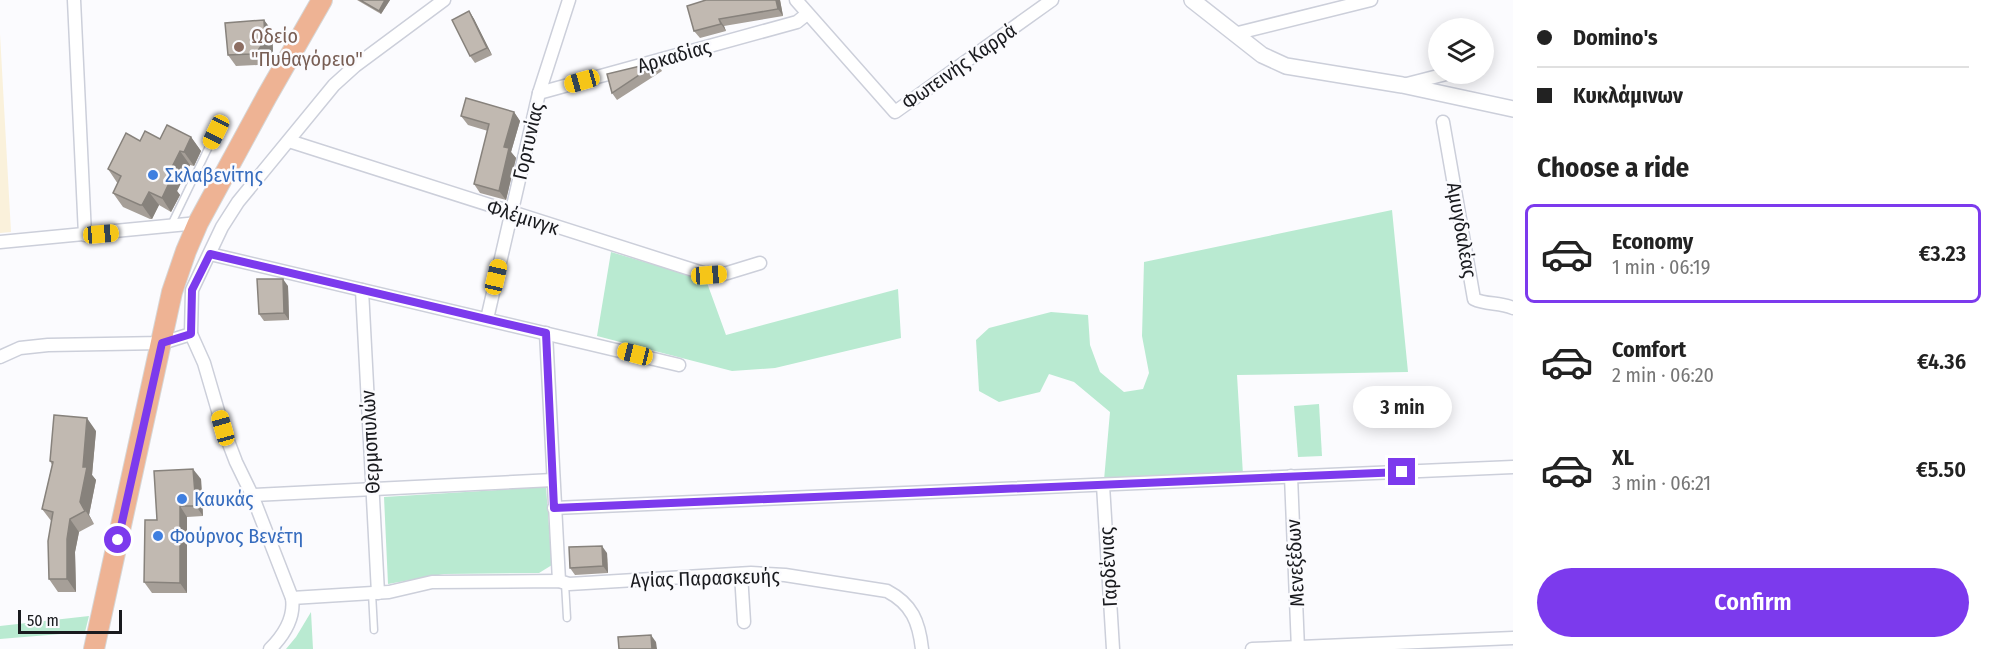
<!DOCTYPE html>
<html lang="en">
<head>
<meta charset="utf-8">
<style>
	:root { --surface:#fff; --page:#f6f6f6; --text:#222; --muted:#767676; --line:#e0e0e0; --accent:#7c3aed }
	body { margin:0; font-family:"Fira Sans Condensed",sans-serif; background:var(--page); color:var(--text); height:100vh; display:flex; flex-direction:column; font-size:22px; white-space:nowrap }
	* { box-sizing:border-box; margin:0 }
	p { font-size:20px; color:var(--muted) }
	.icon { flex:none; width:33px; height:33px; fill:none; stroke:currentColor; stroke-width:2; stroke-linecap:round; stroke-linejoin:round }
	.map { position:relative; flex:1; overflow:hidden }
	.sheet { display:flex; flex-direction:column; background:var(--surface); width:480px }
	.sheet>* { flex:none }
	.top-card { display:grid; align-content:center; height:132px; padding:0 24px; background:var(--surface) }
	.fabs { position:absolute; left:1428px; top:18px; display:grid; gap:12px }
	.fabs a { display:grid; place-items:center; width:66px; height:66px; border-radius:50%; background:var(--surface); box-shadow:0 3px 15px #0003; font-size:30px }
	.scale { position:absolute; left:18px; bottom:15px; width:104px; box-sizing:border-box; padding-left:6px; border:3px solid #191a1e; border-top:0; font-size:16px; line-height:21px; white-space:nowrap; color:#191a1e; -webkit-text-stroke:4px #fbfbfe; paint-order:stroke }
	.end { position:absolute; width:27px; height:27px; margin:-14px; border:8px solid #7c3aed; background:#fff; box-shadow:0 0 0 3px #fff }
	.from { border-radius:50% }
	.bubble { position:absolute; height:42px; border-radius:21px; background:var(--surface); box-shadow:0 3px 15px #0003; font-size:20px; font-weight:600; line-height:42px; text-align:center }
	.car { position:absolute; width:18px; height:36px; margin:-18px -9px; border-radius:8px; box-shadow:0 0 4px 2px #0007; background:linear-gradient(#f5c518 24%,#345 0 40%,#f5c518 0 76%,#345 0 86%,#f5c518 0) }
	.top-card b { display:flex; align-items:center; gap:21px; height:57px; font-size:22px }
	.top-card b+b { border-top:2px solid var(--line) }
	.top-card i { width:15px; height:15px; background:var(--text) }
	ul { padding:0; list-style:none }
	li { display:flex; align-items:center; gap:18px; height:99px; margin:0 12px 9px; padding:0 12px; border:3px solid transparent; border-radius:9px }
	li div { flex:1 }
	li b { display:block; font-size:22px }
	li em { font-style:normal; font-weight:600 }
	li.selected { border-color:var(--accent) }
	li>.icon { width:54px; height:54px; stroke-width:1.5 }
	h2 { padding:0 24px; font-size:27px; line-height:72px }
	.button { display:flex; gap:12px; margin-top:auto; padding:12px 24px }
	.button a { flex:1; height:69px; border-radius:36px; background:var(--accent); color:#fff; font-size:24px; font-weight:600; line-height:69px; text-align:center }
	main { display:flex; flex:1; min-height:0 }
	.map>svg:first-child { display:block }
	.industrial { fill:#faf1db }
	.green { fill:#b9ead1 }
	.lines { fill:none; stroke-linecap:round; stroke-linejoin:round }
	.service-casing { stroke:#cccfda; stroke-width:9 }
	.minor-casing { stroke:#cccfda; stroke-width:15 }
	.tertiary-casing { stroke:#cccfda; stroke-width:18 }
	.primary-casing { stroke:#d6d6d6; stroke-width:22 }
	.service { stroke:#fff; stroke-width:6 }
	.minor { stroke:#fff; stroke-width:12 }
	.tertiary { stroke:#fff; stroke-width:15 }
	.primary { stroke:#eeb394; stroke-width:20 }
	.wall { fill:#a69f98 }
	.shaded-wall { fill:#87827c }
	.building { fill:#c1b9b1; stroke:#87827c; stroke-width:1.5 }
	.route { stroke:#7c3aed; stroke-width:8 }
	.education-dot { fill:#8d6e63; stroke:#fbfbfe; stroke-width:2 }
	.shop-dot { fill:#3f7fe0; stroke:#fbfbfe; stroke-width:2 }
	.labels { text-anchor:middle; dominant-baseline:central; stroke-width:5; stroke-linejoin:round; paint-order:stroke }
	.education-label { font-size:20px; fill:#785e54; stroke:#fbfbfe; text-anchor:start }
	.street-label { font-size:20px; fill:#191a1e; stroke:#fbfbfe }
	.shop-label { font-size:20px; fill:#366cbe; stroke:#fbfbfe; text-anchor:start }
</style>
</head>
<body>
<main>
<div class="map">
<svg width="1513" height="649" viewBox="0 0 1513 649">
	<rect width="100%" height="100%" fill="#fbfbfe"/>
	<polygon class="industrial" points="0,34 11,232 0,233"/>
	<g class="green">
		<polygon points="1392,210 1408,372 1237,375 1243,475 1104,480 1110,412 1074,382 1049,374 1040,392 999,402 979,391 976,340 989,328 1051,312 1088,315 1090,345 1100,372 1124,392 1143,389 1149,373 1142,336 1144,262"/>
		<polygon points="611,252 706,280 726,335 898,289 901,338 775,368 732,371 597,336"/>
		<polygon points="1319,404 1322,456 1298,457 1294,406"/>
		<polygon points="546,487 552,565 539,573 444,574 388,584 384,497"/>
		<polygon points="311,612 313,649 286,649 296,637"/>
		<polygon points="89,616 85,632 0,639 0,626"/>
	</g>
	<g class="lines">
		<g class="service-casing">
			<g id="service">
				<polyline points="171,225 216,132"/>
				<polyline points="565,583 567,618"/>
				<polyline points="372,593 374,630"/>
			</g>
		</g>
		<g class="minor-casing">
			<g id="minor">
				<polyline points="74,0 85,235"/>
				<polyline points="796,0 895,112 1052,0"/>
				<polyline points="1234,34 1371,0"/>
				<polyline points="1403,85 1446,74"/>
				<polyline points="539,93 797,22 807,14"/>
				<path d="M1443,122L1474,299C1486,305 1500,302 1513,308"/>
				<polyline points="289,141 709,275 724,274 760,263"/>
				<polyline points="0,242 198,223"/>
				<polyline points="210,254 679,365"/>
				<polyline points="362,290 378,593"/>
				<polyline points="487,319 539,93 569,0"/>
				<polyline points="546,333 559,581"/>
				<path d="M191,334L204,363L223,428L236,462L252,495L292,598C295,618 284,635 270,649"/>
				<polyline points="0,357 20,348 48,345 162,343 191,334 192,290 222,227 238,202 334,85 355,66 444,0"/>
				<polyline points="1291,476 1298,649"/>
				<polyline points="1103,485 1113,649"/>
				<polyline points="252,495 553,480"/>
				<polyline points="554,508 1513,467"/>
				<polyline points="741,574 744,622"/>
				<path d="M292,598L389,592L432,582L559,581L569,584L751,573L785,575L887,591C912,604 919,622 922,649"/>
				<polyline points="1252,649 1513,638"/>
			</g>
		</g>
		<g class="tertiary-casing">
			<polyline id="tertiary" points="1192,0 1262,55 1286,66 1402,85 1513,109"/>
		</g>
		<g class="primary-casing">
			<polyline id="primary" points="94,649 172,292 186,251 198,223 267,96 322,0"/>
		</g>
		<use href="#service" class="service"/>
		<use href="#minor" class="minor"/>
		<use href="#tertiary" class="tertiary"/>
		<use href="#primary" class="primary"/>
	</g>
	<g class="wall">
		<polygon points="357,0 390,0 381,14"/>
		<polygon points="706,0 780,0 783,16 724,26 726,31 700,38 694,31"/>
		<polygon points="469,11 474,19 492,55 475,63 470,56"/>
		<polygon points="264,20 272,31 273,51 265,62 258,65 236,66 228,55"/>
		<polygon points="657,62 662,71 617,100 612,93"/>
		<polygon points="514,112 520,121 511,152 516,158 506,200 480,193 474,184 488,131 468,125 461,116"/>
		<polygon points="191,137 201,151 194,166 190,165 177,191 180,195 171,212 159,205 152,219 150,219 123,207 113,193 118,184 108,169 140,141"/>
		<polygon points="288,286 289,320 264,321 259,314"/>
		<polygon points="96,431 92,475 96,480 89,515 94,524 79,532 75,552 76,592 58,592 49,579 52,522 42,509 52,465 50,461"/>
		<polygon points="201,479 203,516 187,517 187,593 152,593 144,582 157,520"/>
		<polygon points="607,553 608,573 575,575 570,568"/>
	</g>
	<g class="shaded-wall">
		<polygon points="385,0 390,0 381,14 379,11"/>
		<polygon points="776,0 780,0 783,16 778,9"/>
		<polygon points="469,11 474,19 492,55 487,48"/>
		<polygon points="719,19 724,26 726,31 721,24"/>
		<polygon points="264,20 272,31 273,51 265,62 257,52"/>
		<polygon points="514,112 520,121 511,152 516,158 506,200 499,191 504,147"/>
		<polygon points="191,137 201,151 194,166 184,152"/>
		<polygon points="180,151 190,165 177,191 180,195 171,212 162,198 166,179"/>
		<polygon points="149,192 159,205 152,219 142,205"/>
		<polygon points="283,279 288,286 289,320 284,313"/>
		<polygon points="87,418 96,431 92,475 96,480 89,515 94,524 80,502"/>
		<polygon points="193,469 201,479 203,516 196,506"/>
		<polygon points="180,506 187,517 187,593 180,583"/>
		<polygon points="70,519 79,532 75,552 76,592 67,579 67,539"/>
		<polygon points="602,546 607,553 608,573 603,566"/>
		<polygon points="651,635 656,642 657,649 652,649"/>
	</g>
	<g class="building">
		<polygon points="360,0 385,0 379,11"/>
		<polygon points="706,0 776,0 778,9 719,19 721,24 694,31 687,6"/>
		<polygon points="469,11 487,48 470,56 452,20"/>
		<polygon points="264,20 265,40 257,52 251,54 228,55 225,23"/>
		<polygon points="657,62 657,63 612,93 607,74"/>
		<polygon points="466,98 514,112 504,147 509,148 499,191 474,184 489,124 461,116"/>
		<polygon points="167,125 191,137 184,152 180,151 166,179 170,181 162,198 149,192 142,205 140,205 113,193 121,176 108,169 126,133 140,141 145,131 160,139"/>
		<polygon points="257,279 283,279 284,313 259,314"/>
		<polygon points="54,415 87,418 83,467 87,467 80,502 85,511 70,519 67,539 67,579 49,579 48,541 53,512 42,509 53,462 50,461"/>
		<polygon points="193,469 196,506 180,506 180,583 144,582 145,520 157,520 154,471"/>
		<polygon points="602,546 603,566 570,568 569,547"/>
		<polygon points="651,635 652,649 619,649 618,637"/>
	</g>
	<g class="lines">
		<polyline class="route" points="118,540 162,343 191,334 192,290 210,254 546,333 554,508 1402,472"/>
	</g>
	<circle class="education-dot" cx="239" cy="47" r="6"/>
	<g class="shop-dot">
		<circle cx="153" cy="175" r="6"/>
		<circle cx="182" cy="499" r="6"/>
		<circle cx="158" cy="536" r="6"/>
	</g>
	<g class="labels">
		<g class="education-label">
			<text x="251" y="36">Ωδείο<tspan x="251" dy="23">"Πυθαγόρειο"</tspan></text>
		</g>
		<g class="street-label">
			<text transform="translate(674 56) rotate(-16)">Αρκαδίας</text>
			<text transform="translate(959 66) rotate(-35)">Φωτεινής Καρρά</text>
			<text transform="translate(528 141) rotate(-77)">Γορτυνίας</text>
			<text transform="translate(523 217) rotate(18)">Φλέμινγκ</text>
			<text transform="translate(1462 230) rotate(80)">Αμυγδαλέας</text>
			<text transform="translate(370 442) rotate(-93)">Θερμοπυλών</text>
			<text transform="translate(1295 563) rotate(-93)">Μενεξέδων</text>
			<text transform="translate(1108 567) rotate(-93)">Γαρδένιας</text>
			<text transform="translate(705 578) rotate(-2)">Αγίας Παρασκευής</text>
		</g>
		<g class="shop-label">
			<text x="165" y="175">Σκλαβενίτης</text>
			<text x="194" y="499">Καυκάς</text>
			<text x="170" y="536">Φούρνος Βενέτη</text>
		</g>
	</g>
</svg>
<div class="fabs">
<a><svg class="icon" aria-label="layers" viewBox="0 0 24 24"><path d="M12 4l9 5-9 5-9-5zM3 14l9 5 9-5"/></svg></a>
</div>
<div class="scale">50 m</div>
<i class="end from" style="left:118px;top:540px"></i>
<i class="end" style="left:1402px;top:472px"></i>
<div class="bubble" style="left:1353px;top:386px;width:99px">3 min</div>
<i class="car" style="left:582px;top:81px;rotate:254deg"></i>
<i class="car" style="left:216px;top:132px;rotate:206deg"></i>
<i class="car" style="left:101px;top:234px;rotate:85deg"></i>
<i class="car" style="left:709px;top:275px;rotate:86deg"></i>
<i class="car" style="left:496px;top:277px;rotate:13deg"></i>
<i class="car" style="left:635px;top:354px;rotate:284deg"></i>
<i class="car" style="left:223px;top:428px;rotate:344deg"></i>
</div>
<section class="sheet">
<div class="top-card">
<b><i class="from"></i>Domino's</b>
<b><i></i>Κυκλάμινων</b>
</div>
<h2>Choose a ride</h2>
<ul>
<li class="selected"><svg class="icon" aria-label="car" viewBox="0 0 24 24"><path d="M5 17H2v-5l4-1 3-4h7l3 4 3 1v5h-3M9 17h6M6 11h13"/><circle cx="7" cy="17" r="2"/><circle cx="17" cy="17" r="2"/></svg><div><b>Economy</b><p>1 min · 06:19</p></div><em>€3.23</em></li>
<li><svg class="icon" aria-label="car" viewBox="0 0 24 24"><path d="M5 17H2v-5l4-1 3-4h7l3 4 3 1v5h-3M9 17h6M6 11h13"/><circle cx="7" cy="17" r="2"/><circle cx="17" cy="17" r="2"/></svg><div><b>Comfort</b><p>2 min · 06:20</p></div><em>€4.36</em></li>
<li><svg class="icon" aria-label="car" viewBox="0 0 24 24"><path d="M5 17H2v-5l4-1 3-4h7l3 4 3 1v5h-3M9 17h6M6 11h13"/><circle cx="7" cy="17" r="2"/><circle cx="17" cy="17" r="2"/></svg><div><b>XL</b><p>3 min · 06:21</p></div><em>€5.50</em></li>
</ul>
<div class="button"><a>Confirm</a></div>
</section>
</main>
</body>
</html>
